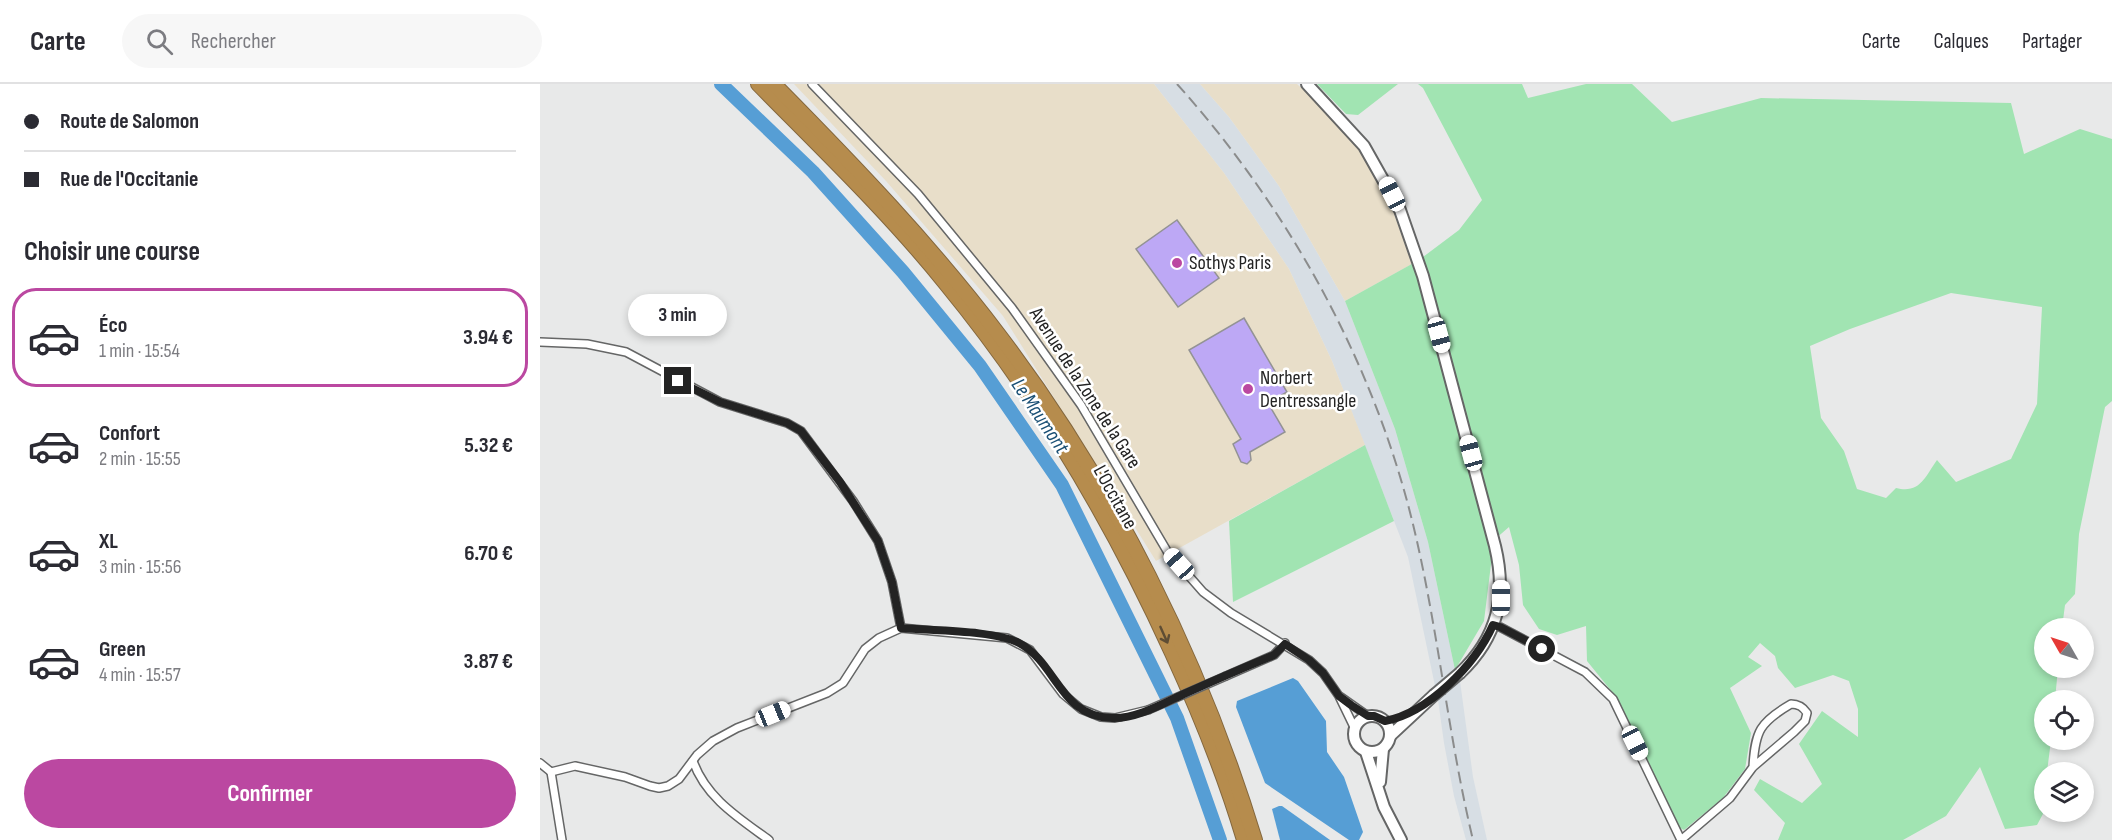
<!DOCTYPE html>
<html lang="fr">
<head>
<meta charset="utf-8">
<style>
	:root { --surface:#fff; --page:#f7f7f7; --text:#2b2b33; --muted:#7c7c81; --line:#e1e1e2; --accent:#bb48a1 }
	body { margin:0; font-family:"Sofia Sans Condensed",sans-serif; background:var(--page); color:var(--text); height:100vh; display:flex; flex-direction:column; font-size:22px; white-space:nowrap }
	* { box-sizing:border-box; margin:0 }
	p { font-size:20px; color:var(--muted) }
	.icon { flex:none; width:33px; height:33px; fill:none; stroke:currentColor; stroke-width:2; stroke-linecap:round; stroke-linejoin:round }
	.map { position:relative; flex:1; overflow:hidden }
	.details { display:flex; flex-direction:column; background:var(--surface); width:540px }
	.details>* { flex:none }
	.top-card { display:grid; align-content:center; height:132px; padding:0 24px; background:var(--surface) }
	.needle { width:39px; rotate:309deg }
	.tools { position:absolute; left:1494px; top:534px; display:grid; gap:12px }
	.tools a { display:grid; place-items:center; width:60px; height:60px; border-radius:50%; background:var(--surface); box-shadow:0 3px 9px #0003; font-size:30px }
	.end { position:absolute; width:27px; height:27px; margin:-14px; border:8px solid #232323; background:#fff; box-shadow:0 0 0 3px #fff }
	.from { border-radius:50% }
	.bubble { position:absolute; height:42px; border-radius:21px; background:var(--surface); box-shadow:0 3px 9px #0003; font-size:20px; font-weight:700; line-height:42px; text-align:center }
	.car { position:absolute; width:18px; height:36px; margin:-18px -9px; border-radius:8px; box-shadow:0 0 4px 2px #0007; background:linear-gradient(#fff 24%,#345 0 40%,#fff 0 76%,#345 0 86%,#fff 0) }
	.top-card b { display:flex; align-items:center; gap:21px; height:57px; font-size:22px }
	.top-card b+b { border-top:2px solid var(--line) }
	.top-card i { width:15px; height:15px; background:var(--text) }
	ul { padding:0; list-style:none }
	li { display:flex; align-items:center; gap:18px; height:99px; margin:0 12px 9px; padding:0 12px; border:3px solid transparent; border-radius:24px }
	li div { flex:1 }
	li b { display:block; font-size:22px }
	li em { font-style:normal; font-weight:700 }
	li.on { border-color:var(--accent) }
	li>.icon { width:54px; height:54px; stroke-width:1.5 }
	h2 { padding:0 24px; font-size:27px; line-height:72px }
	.action { display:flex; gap:12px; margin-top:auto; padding:12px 24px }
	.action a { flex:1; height:69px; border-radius:36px; background:var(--accent); color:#fff; font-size:24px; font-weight:700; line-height:69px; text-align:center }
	header { display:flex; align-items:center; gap:36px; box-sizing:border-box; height:84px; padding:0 30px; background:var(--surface); border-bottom:2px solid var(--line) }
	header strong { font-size:28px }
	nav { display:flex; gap:33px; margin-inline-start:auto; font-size:21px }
	.search { width:420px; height:54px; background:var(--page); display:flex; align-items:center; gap:15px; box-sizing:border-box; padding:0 21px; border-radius:33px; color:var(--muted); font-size:22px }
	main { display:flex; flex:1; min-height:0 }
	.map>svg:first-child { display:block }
	.built { fill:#d7dee4 }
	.industrial { fill:#e8dec9 }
	.green { fill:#a1e4b2; fill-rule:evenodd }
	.water { fill:#569ed5 }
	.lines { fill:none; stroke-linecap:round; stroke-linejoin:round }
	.river { stroke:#569ed5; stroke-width:14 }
	.building { fill:#bda8f5; stroke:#939394; stroke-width:1.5 }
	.street-casing { stroke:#656666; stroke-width:10 }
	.secondary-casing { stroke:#656666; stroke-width:14 }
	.highway-casing { stroke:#83673e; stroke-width:16 }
	.street { stroke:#fff; stroke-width:7 }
	.secondary { stroke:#fff; stroke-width:10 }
	.highway { stroke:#b68c4d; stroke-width:14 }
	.rail { stroke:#8b8c8c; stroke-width:2; stroke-dasharray:12 6; stroke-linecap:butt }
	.street-bridge-casing { stroke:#656666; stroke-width:10; stroke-linecap:butt }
	.secondary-bridge-casing { stroke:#656666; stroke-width:14; stroke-linecap:butt }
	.street-bridge { stroke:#fff; stroke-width:7 }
	.secondary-bridge { stroke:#fff; stroke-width:10 }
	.oneway { stroke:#5e4d34 }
	.route { stroke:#232323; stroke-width:8 }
	.poi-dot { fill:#bb48a1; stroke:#fff; stroke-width:2 }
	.labels { text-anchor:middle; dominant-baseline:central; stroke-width:5; stroke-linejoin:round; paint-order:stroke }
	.poi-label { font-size:20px; fill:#232323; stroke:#fff; text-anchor:start }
	.street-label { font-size:20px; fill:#232323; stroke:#fff }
	.water-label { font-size:21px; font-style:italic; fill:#1b5075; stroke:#fff }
</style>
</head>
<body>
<header>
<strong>Carte</strong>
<div class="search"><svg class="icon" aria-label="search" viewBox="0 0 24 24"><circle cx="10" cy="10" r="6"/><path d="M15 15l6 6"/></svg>Rechercher</div>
<nav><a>Carte</a><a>Calques</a><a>Partager</a></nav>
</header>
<main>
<section class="details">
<div class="top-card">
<b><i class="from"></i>Route de Salomon</b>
<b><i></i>Rue de l'Occitanie</b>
</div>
<h2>Choisir une course</h2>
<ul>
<li class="on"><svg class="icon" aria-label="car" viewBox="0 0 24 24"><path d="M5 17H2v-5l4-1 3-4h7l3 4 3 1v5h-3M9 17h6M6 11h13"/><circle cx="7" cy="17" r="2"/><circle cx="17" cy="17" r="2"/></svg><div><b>Éco</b><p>1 min · 15:54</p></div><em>3.94 €</em></li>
<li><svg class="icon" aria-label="car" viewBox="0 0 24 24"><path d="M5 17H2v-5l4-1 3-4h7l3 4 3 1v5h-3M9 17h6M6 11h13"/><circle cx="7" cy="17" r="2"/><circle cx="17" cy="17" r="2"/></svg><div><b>Confort</b><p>2 min · 15:55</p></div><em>5.32 €</em></li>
<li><svg class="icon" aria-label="car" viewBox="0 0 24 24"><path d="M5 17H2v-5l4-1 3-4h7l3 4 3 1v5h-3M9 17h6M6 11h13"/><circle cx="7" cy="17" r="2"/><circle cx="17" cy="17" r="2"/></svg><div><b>XL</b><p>3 min · 15:56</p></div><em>6.70 €</em></li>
<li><svg class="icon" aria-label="car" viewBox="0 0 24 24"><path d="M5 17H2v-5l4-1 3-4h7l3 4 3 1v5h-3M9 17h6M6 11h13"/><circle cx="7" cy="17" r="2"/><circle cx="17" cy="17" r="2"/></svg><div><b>Green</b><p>4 min · 15:57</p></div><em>3.87 €</em></li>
</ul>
<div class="action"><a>Confirmer</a></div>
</section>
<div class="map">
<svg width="1572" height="756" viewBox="0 0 1572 756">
	<rect width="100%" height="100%" fill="#e8e9e9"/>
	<g class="built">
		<polygon points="614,0 660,0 689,33 739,102 805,217 855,345 888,458 915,586 895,602 868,473 792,277 749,185 684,89"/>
		<polygon points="920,597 933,693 947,756 926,756 914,712 904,659 898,616"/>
	</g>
	<g class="industrial">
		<polygon points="254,0 614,0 684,89 749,185 792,277 825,361 616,477 463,232 346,97"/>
		<polygon points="660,0 757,0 789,29 823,71 851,121 872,180 805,217 739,102 689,33"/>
	</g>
	<g class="green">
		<polygon points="777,0 858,0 818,31 806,30"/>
		<path d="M878,0H982L988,14L1046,0H1092L1132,38L1221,14L1471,19L1484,70L1540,45L1572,55V317L1565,323L1539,450L1535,510L1525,521L1522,544H1504V584H1518L1515,616H1504V656H1511L1507,688H1504V728L1497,741L1465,745L1440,683L1406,732L1363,756H1238L1245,739L1214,706L1220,695L1262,719L1282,700L1259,660L1282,627L1318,653V625L1309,597L1293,591L1255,604L1238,584L1235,572L1220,559L1208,573L1222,582L1190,604L1211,649L1205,685L1183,714L1144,746L1140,744L1077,614L1047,577L1046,542L1017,551L999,545L983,521L979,481L969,443L954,456L944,537L915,586L888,458L855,345L805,217L879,176L919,146L942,116L883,4ZM1411,209L1502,223L1497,320L1471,375L1416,398L1397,376C1385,393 1380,410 1356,404L1346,414L1317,405L1304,367L1281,334L1270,262L1310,245Z"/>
		<polygon points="825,361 854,437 693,518 689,437"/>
	</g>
	<g class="water">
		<polygon points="753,594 758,597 786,637 787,668 804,693 823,748 819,756 809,756 725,699 696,623 697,617"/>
		<polygon points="739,722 742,722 790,756 740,756 732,725"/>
	</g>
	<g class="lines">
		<polyline class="river" points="181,0 273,88 363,188 440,282 522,401 637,634 680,756"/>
	</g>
	<g class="building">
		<polygon points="637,136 679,194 638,223 596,165"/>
		<polygon points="704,234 747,308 728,319 745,348 710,368 711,376 707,380 701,378 693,360 701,355 649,266"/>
	</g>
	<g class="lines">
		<g class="street-casing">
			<g id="street">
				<polyline points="272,0 378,110 472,224 541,321 627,467 663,508 691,529 769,576 783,589 799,612 814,643"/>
				<polyline points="0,258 47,260 86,268 180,318 247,339 261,347 313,417 338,457 352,498 361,544"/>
				<polyline points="953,541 960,543 1045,588 1073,615 1141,756"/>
				<polyline points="686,592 734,571 745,559"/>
				<polyline points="801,613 828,632"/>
				<path d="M153,677C166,714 199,734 229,756"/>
				<polyline points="0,679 11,688 35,682 85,693 110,702 119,704 128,702 139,695 157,671 173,657 197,644 287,609 303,599 325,565 339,554 361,544 467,554 490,566 523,610 541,625 561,633 575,634 608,626"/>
				<polyline points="11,688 22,756"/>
				<path d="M1141,756L1190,714L1213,683L1254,648L1265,637L1267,629C1263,623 1259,620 1251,620C1220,638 1215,647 1213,683"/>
			</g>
		</g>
		<g class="secondary-casing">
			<g id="secondary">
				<path d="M767,0L824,62L860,126L883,192L955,462C967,512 958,553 920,589"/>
				<circle cx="832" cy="650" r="18"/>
				<polyline points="850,652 894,611"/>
				<polyline points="826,668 844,723 861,756"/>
				<polyline points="840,698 843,665"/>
			</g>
		</g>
		<g class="highway-casing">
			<g id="highway">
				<path d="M218,0C282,65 349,129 406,200C498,312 572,437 632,569C660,630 685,692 704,756"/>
				<path d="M234,0C313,80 391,161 459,251C573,401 660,576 715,756"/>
			</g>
		</g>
		<use href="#street" class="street"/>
		<use href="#secondary" class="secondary"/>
		<use href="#highway" class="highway"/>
		<path class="rail" d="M637,0C751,127 838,286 876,453C899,553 909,656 933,756"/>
		<g class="street-bridge-casing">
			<polyline id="street-bridge" points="608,626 686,592"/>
		</g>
		<g class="secondary-bridge-casing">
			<polyline id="secondary-bridge" points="894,611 920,589"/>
		</g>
		<use href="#street-bridge" class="street-bridge"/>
		<use href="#secondary-bridge" class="secondary-bridge"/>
	</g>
	<defs><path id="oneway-shaft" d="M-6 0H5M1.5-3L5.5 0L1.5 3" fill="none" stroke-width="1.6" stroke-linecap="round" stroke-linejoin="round" transform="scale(1.5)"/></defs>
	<use class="oneway" href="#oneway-shaft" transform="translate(624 551) rotate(66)"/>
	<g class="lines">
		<path class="route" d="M138,297L180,318L247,339L261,347L300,398L338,457L352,498L361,544C392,547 453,546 479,559C517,579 520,633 572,634C597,635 624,619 646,609C675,596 705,583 734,571L745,560L769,576L783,589L799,612L811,621L828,632H834L845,637C888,629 935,581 953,541L960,543L1002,565"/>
	</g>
	<g class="poi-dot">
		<circle cx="637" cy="179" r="6"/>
		<circle cx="708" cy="305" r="6"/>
	</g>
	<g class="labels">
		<g class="poi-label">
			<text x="649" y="179">Sothys Paris</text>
			<text x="720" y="294">Norbert<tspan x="720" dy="23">Dentressangle</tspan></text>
		</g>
		<g class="street-label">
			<text transform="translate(545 304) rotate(57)">Avenue de la Zone de la Gare</text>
			<text transform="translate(575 413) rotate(61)">L'Occitane</text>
		</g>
		<g class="water-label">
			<text transform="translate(500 332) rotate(56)">Le Maumont</text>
		</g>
	</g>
</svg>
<div class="tools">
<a><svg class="needle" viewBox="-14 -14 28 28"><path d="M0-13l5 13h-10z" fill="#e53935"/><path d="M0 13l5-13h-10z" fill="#7c7c81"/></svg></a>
<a><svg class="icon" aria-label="locate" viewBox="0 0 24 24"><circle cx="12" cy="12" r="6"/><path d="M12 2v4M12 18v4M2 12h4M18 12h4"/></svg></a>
<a><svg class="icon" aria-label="layers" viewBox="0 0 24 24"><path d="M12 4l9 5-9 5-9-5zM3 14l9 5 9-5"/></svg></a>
</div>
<i class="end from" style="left:1002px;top:565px"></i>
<i class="end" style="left:138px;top:297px"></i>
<div class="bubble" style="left:88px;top:210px;width:99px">3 min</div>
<i class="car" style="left:852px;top:110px;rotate:333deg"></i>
<i class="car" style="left:899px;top:251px;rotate:165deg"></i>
<i class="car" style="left:931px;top:369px;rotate:345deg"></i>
<i class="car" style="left:639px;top:480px;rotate:318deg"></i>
<i class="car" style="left:961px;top:514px;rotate:0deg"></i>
<i class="car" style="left:233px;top:630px;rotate:68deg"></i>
<i class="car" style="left:1095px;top:659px;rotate:154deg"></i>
</div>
</main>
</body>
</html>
